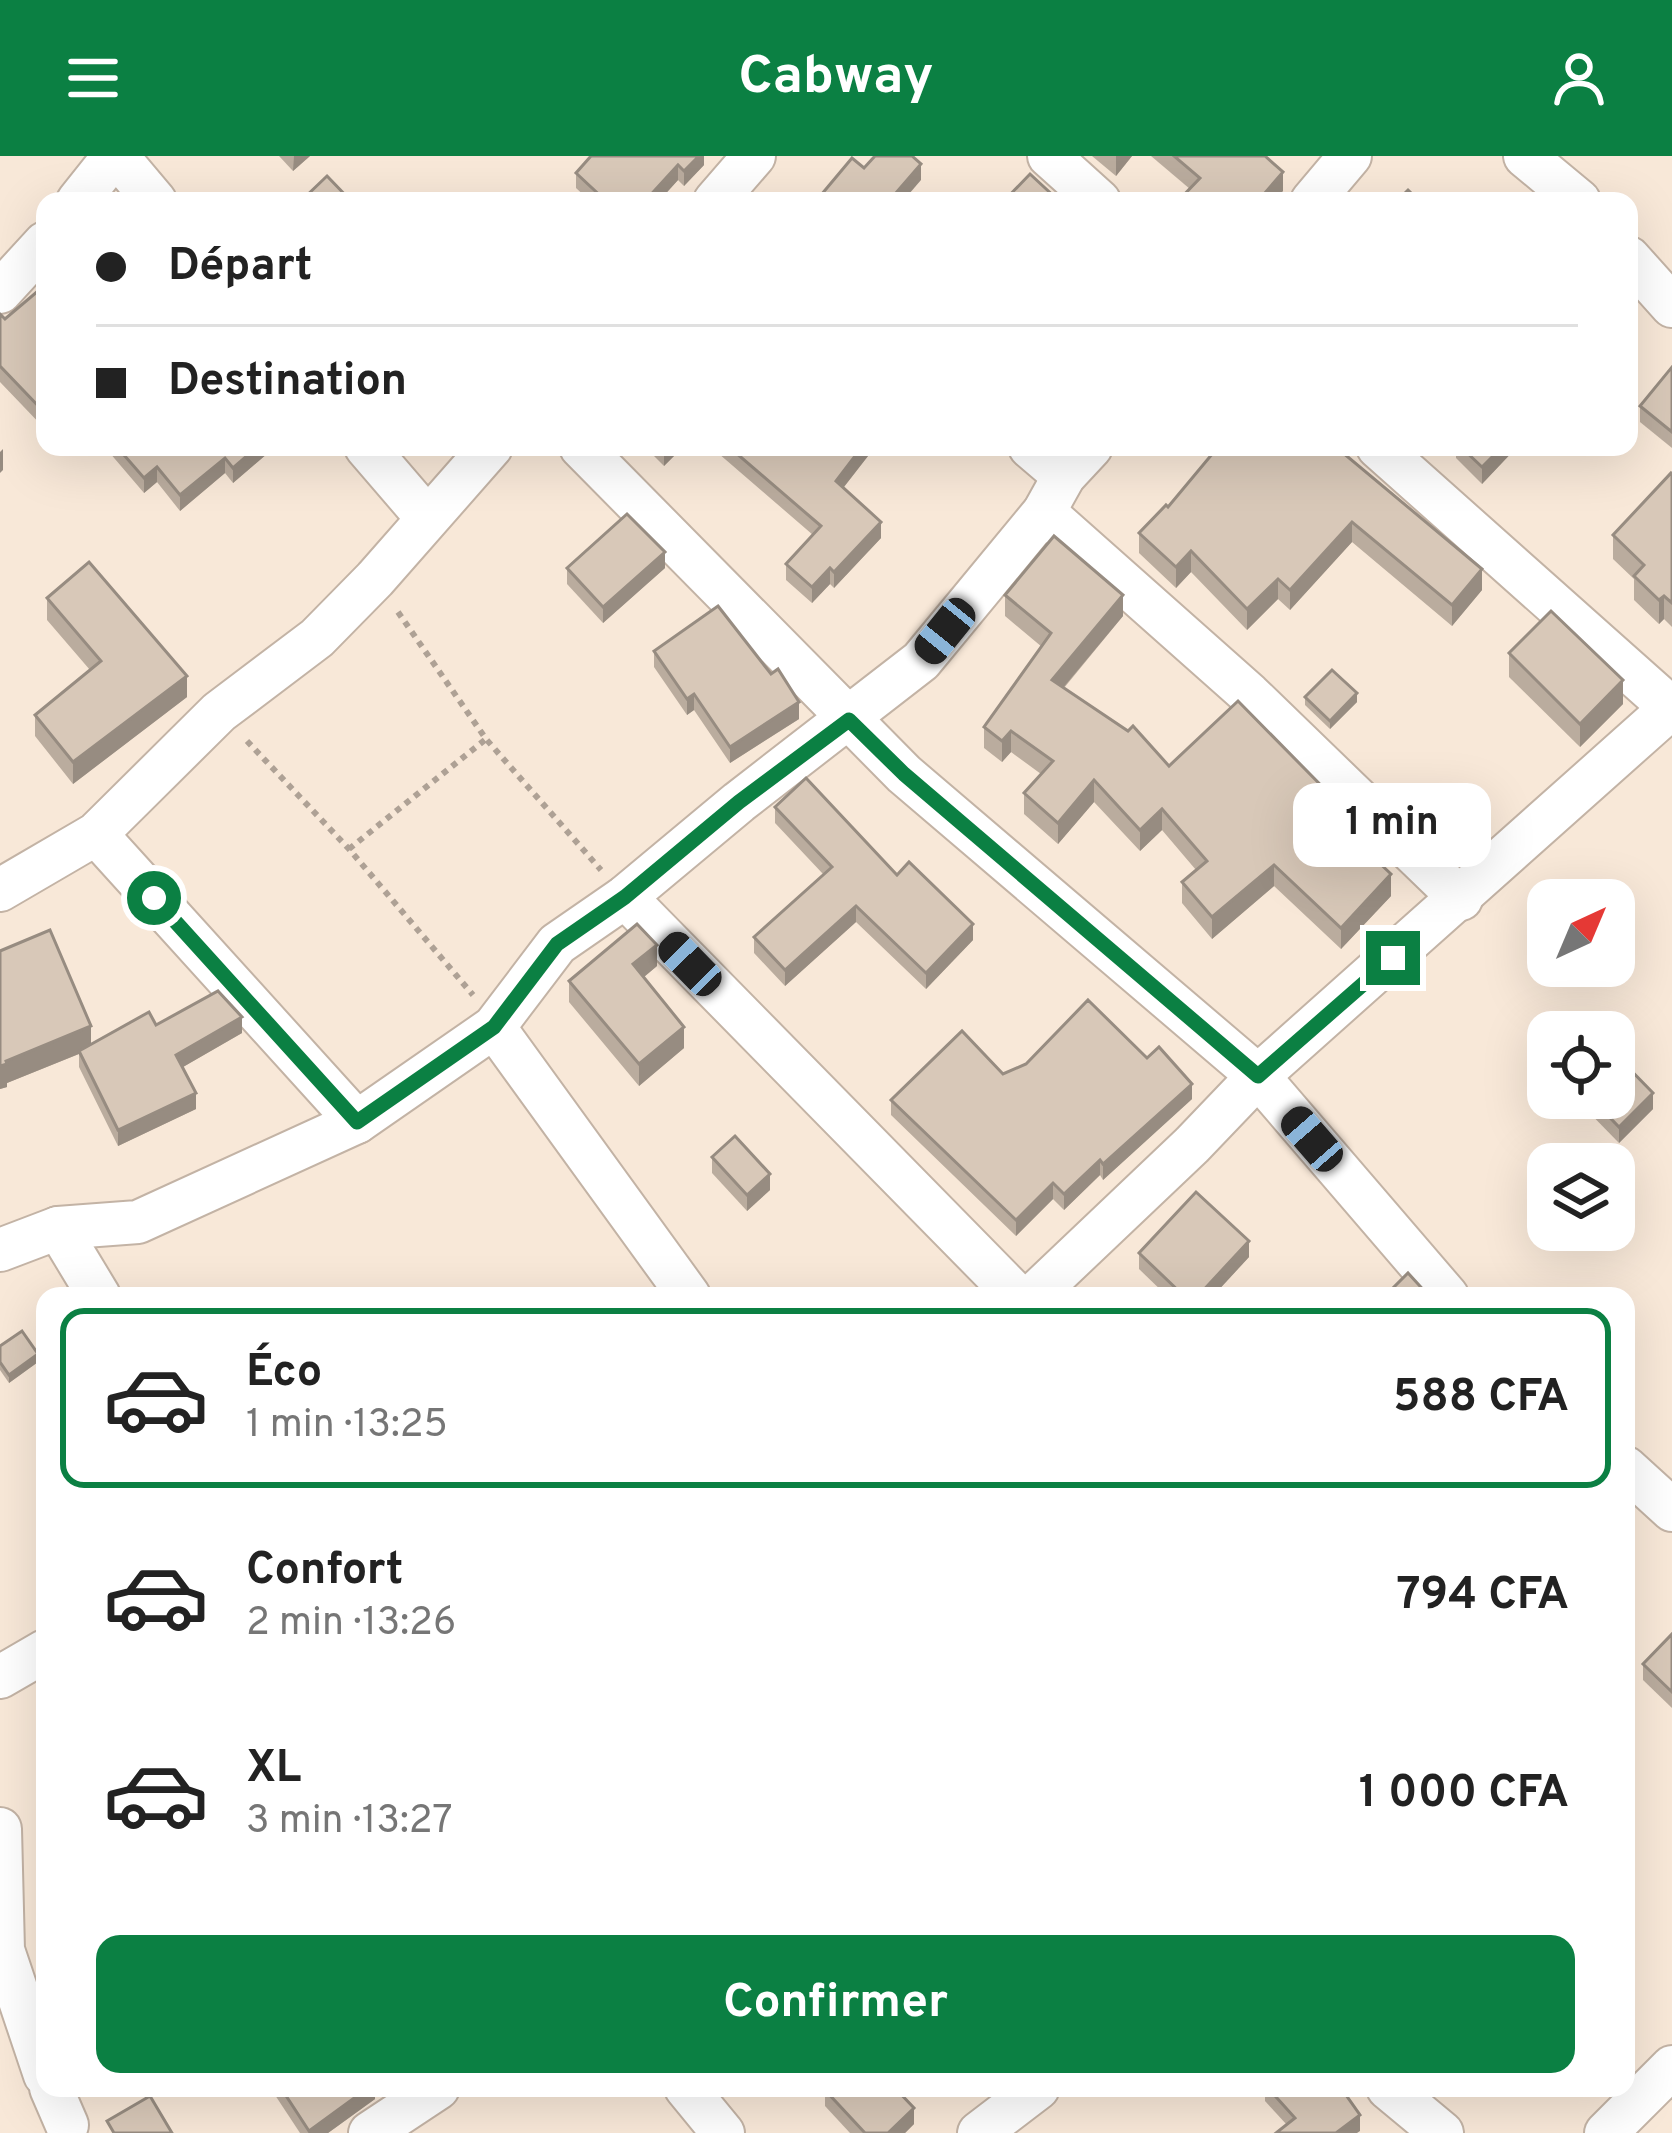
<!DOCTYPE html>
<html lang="fr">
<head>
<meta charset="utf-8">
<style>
	:root { --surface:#fff; --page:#f6f6f6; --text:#222; --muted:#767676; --line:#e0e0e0; --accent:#0b8043 }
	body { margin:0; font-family:Overpass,sans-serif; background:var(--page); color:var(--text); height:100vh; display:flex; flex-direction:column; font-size:45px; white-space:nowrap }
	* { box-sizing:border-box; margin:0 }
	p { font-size:39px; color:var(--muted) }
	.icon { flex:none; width:66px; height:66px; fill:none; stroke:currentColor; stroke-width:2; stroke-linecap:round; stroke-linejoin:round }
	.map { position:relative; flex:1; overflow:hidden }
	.sheet { position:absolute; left:36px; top:1131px; width:1599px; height:810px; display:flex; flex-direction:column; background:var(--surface); border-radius:24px; box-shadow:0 12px 48px #0002 }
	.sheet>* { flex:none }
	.hud { position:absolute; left:36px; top:36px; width:1602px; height:264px; border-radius:24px; box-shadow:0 12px 48px #0002; display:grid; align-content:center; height:264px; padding:0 60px; background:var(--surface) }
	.needle { width:78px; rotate:44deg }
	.buttons { position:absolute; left:1527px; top:723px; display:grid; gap:24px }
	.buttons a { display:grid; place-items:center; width:108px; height:108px; border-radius:24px; background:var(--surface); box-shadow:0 12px 48px #0002; font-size:60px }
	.end { position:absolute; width:54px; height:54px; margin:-27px; border:15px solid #0b8043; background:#fff; box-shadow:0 0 0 6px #fff }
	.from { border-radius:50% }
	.bubble { position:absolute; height:84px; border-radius:24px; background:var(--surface); box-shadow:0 12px 48px #0002; font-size:39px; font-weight:700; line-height:84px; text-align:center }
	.car { position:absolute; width:36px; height:72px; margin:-36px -18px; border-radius:15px; box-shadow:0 0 9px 3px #0007; background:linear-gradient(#222 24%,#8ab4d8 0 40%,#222 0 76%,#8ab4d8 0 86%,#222 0) }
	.hud b { display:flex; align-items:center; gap:42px; height:114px; font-size:45px }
	.hud b+b { border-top:3px solid var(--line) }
	.hud i { width:30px; height:30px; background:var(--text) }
	ul { padding:21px 0 0; list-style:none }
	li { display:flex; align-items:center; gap:36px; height:180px; margin:0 24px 18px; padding:0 36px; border:6px solid transparent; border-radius:24px }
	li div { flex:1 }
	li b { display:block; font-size:45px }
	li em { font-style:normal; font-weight:700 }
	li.selected { border-color:var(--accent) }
	li>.icon { width:108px; height:108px; stroke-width:1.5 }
	.button { display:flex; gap:24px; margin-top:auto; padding:24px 60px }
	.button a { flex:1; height:138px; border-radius:24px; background:var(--accent); color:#fff; font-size:48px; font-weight:700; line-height:138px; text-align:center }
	header { display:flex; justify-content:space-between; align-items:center; height:156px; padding:0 60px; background:var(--accent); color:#fff; font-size:54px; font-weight:700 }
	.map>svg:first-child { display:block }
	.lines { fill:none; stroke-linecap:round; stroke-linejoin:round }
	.minor-casing { stroke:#c3b3a5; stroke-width:46 }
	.path { stroke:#aea195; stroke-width:6; stroke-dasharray:6 6; stroke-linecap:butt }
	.minor { stroke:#fff; stroke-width:42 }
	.wall { fill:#baac9e }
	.shaded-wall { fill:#978c81 }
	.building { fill:#d8c8b8; stroke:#978c81; stroke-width:3 }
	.route { stroke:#0b8043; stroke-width:15 }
</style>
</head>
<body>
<header><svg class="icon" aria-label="menu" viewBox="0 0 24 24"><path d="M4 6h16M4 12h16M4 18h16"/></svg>Cabway<svg class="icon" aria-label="person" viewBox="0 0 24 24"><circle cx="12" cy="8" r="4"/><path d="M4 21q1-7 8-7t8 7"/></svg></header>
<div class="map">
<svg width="1672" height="1977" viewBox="0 0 1672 1977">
	<rect width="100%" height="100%" fill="#f8e8d8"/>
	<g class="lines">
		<g class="minor-casing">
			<g id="minor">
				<polyline points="117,0 155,45"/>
				<polyline points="1049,0 1099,45"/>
				<polyline points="1525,0 1579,45"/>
				<polyline points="78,45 114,0"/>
				<polyline points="715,45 754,0"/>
				<polyline points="1312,45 1350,0"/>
				<polyline points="1629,102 1672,150"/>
				<polyline points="0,136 45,87"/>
				<polyline points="366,291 427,362"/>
				<polyline points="581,291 904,618 1258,920 1447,1140"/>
				<polyline points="1030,291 1064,320"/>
				<polyline points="1378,291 1671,552"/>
				<polyline points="1044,356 1249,538 1461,743"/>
				<polyline points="96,678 357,966"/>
				<polyline points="0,734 96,678 219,556 317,482 375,423 491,291"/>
				<polyline points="625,741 1017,1140"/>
				<polyline points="494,871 689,1140"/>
				<polyline points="58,1072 99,1140"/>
				<polyline points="0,1094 58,1072 138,1066 357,966 494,871 557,788 625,741 739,646 921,505 1044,356 1064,320 1091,291"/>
				<polyline points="1033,1140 1192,989 1258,920 1672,551"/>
				<polyline points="1626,1312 1672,1354"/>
				<polyline points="0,1521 45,1495"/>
				<polyline points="0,1673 3,1794 45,1919"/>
				<polyline points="51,1932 67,1969"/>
				<polyline points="686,1932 723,1977"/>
				<polyline points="1388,1932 1442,1977"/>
				<polyline points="370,1977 438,1932"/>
				<polyline points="979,1977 1038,1932"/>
				<polyline points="1606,1977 1672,1911"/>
			</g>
		</g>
		<g class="path">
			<polyline points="398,456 486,583 601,714"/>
			<polyline points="247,585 349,693 473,839"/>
			<polyline points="349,693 486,583"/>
		</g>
		<use href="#minor" class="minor"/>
	</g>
	<g class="wall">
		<polygon points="279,0 310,0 293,15"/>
		<polygon points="704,0 704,9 684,30 678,24 659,45 590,45 576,32 576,17"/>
		<polygon points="1092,0 1132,0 1116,20"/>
		<polygon points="1151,0 1265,0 1283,35 1190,33"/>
		<polygon points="45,129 45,273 0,226 0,158 5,163"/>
		<polygon points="1672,211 1672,292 1640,266 1640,250"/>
		<polygon points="109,291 275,291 233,327 225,317 180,355 157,326 144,337 109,296"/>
		<polygon points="645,291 683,291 664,310"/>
		<polygon points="711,291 875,291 844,331 881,382 834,432 830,428 812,447 786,424 786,408 813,379"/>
		<polygon points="1218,291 1482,434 1452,470 1352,386 1290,454 1278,443 1247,474 1191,416 1176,432 1139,397 1139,377 1168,351"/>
		<polygon points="1456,291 1517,291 1482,328 1456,302"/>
		<polygon points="1672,318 1672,471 1664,463 1659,468 1634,444 1634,423 1613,403 1613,379"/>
		<polygon points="567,412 665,412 603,467 567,428"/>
		<polygon points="1005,439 1123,460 1064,532 1169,610 1365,693 1391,740 1341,793 1274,730 1212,783 1182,747 1182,726 1196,714 1162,674 1140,695 1094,646 1058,688 1024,658 1024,637 1041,618 1011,596 1002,606 984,592 984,571 1042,491 1005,460"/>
		<polygon points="47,442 187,541 73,628 35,580 35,559 90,514 47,464"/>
		<polygon points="654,495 799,563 730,607 694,554 687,559 654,511"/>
		<polygon points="1509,497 1623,548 1580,591 1509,521"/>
		<polygon points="1305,541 1357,546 1330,573 1305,549"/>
		<polygon points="775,651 897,719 973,784 926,833 856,766 785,830 754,797 754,781 823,718 775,667"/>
		<polygon points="0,795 91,888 156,869 242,877 183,911 196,953 118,990 79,911 79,898 7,927 7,931 0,933"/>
		<polygon points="657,810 644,821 684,892 639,930 569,846 569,825"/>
		<polygon points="1147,902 1192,943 1103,1024 1100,1019 1064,1054 1053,1043 1016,1080 891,959 891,944 1003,918"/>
		<polygon points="1575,942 1614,942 1653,953 1619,987"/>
		<polygon points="712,1001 770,1034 747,1055 712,1017"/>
		<polygon points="1139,1097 1249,1101 1213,1140 1167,1140 1139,1113"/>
		<polygon points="0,1190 38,1206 9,1227 0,1214"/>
		<polygon points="1672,1478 1672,1552 1643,1524 1643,1508"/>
		<polygon points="275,1932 375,1932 375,1943 328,1977 300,1977 275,1939"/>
		<polygon points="1265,1932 1341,1932 1360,1975 1287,1969 1265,1945"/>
		<polygon points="896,1933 914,1968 905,1977 850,1977 825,1950 825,1934"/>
	</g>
	<g class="shaded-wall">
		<polygon points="294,0 310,0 293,15"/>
		<polygon points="699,0 704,0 704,9 684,30 684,15"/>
		<polygon points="1116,0 1132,0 1116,20"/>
		<polygon points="921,8 921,24 903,45 889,45"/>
		<polygon points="678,9 678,24 659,45 645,45"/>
		<polygon points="1283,16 1283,35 1275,45 1258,45"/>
		<polygon points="1634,160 1634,176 1629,181 1629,165"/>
		<polygon points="257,291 275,291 233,327 233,312"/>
		<polygon points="667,291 683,291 664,310 664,294"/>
		<polygon points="862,291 875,291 836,341 836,325"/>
		<polygon points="1502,291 1517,291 1482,328 1482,311"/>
		<polygon points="3,293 3,314 0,317 0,296"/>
		<polygon points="225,302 225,317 180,355 180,339"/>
		<polygon points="157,311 157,326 144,337 144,322"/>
		<polygon points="881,366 881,382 834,432 834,416"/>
		<polygon points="1352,366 1352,386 1290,454 1290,434"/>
		<polygon points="1191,395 1191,416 1176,432 1176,411"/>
		<polygon points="665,396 665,412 603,467 603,451"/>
		<polygon points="830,412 830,428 812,447 812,431"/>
		<polygon points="1482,413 1482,434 1452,470 1452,449"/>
		<polygon points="1278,423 1278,443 1247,474 1247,453"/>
		<polygon points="1123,439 1123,460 1052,545 1052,524"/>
		<polygon points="1664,440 1664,463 1659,468 1659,444"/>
		<polygon points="187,520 187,541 73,628 73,606"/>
		<polygon points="1623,524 1623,548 1580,591 1580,568"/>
		<polygon points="1357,537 1357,546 1330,573 1330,565"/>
		<polygon points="694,538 694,554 687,559 687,543"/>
		<polygon points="799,546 799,563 730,607 730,591"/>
		<polygon points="1011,575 1011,596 1002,606 1002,585"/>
		<polygon points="1094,624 1094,646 1058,688 1058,667"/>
		<polygon points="1162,653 1162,674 1140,695 1140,674"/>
		<polygon points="1365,674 1365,695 1355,684"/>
		<polygon points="1274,709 1274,730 1212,783 1212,761"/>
		<polygon points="1391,718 1391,740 1341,793 1341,772"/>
		<polygon points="856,750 856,766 785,830 785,814"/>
		<polygon points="973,768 973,784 926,833 926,817"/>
		<polygon points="657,789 657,810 633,830 633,808"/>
		<polygon points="242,861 242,877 176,915 176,899"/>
		<polygon points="91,870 91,893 7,927 7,931 0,933 0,910 6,905"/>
		<polygon points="684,871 684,892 639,930 639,908"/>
		<polygon points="1192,928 1192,943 1103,1024 1103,1008"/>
		<polygon points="196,937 196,953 118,990 118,974"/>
		<polygon points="1653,937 1653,953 1619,987 1619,971"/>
		<polygon points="1100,1004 1100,1019 1064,1054 1064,1038"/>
		<polygon points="770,1018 770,1034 747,1055 747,1039"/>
		<polygon points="1053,1027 1053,1043 1016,1080 1016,1064"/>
		<polygon points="1249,1085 1249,1101 1213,1140 1198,1140"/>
		<polygon points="38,1198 38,1206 9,1227 9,1219"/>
		<polygon points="368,1932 375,1932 375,1943 328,1977 309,1977 309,1975"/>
		<polygon points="914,1952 914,1968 905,1977 888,1977"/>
		<polygon points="1360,1959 1360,1975 1357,1977 1336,1977"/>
	</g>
	<g class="building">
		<polygon points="591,0 699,0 684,15 678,9 645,45 606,45 576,17"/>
		<polygon points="875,0 912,0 921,8 889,45 816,45 852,2 864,12"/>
		<polygon points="1174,0 1265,0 1283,16 1258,45 1178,45 1200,22"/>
		<polygon points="1030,18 1059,45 1004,45"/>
		<polygon points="327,20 351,45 301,45"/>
		<polygon points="1408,34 1419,45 1397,45"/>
		<polygon points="45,129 45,257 0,210 0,158 5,163"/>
		<polygon points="1672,211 1672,276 1640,250"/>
		<polygon points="117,291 257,291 233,312 225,302 180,339 157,311 144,322"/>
		<polygon points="729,291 862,291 836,325 881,366 834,416 830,412 812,431 786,408 821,370"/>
		<polygon points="1218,291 1336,291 1482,413 1452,449 1352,366 1290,434 1278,423 1247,453 1191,395 1176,411 1139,377 1166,349 1168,351"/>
		<polygon points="1461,291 1502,291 1482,311"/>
		<polygon points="1671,317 1672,318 1672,447 1664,440 1659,444 1634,420 1644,409 1613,379"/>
		<polygon points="627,358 665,396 603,451 567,412"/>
		<polygon points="1054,380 1123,439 1052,524 1128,575 1133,570 1169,610 1238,545 1365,674 1355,684 1391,718 1341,772 1274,709 1212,761 1182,726 1207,705 1162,653 1140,674 1094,624 1058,667 1024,637 1053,605 1011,575 1002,585 984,571 1051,477 1005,439"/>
		<polygon points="89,406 187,520 73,606 35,559 101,505 47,442"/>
		<polygon points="718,450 771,518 778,513 799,546 730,591 694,538 687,543 654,495"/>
		<polygon points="1551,455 1623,524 1580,568 1509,497"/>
		<polygon points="1332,514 1357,537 1330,565 1305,541"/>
		<polygon points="806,622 897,719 909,706 973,768 926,817 856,750 785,814 754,781 832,711 775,651"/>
		<polygon points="637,768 657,789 633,808 684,871 639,908 569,825"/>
		<polygon points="50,774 91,870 6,905 7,908 0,910 0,795"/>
		<polygon points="218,835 242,861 176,899 196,937 118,974 79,895 149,856 156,869"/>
		<polygon points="1088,844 1147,902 1159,891 1192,928 1103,1008 1100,1004 1064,1038 1053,1027 1016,1064 891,944 962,875 1003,918 1026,908"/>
		<polygon points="1614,897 1653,937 1619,971 1591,942 1614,942"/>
		<polygon points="735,980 770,1018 747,1039 712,1001"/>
		<polygon points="1196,1036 1249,1085 1198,1140 1184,1140 1139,1097"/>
		<polygon points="1408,1117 1429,1140 1385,1140"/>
		<polygon points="22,1175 38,1198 9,1219 0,1206 0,1190"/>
		<polygon points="1672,1478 1672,1536 1643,1508"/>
		<polygon points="281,1932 368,1932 309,1975"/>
		<polygon points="827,1932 895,1932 914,1952 888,1977 865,1977 825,1934"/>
		<polygon points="1268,1932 1341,1932 1360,1959 1336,1977 1276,1977 1295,1962"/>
		<polygon points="150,1940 172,1977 114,1977 107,1965"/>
	</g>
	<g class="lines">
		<polyline class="route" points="154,742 357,966 494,871 557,788 625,741 739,646 849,564 904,618 1258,920 1393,802"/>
	</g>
</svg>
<div class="buttons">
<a><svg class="needle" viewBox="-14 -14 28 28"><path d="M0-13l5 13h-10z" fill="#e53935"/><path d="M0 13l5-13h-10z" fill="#767676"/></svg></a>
<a><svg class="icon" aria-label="locate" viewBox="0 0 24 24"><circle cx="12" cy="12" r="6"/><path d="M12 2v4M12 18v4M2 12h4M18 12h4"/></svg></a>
<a><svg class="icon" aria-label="layers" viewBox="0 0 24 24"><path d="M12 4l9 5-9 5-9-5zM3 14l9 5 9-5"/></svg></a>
</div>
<i class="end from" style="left:154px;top:742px"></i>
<i class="end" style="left:1393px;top:802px"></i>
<div class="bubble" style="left:1293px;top:627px;width:198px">1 min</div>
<i class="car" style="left:945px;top:475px;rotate:219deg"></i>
<i class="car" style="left:690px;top:808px;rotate:316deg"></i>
<i class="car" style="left:1312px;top:983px;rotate:319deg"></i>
<div class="hud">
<b><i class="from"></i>Départ</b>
<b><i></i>Destination</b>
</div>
<section class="sheet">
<ul>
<li class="selected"><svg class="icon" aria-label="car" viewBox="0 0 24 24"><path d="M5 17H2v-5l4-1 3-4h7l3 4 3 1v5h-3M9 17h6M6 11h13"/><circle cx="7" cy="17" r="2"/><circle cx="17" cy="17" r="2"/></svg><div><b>Éco</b><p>1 min · 13:25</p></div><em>588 CFA</em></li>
<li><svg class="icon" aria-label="car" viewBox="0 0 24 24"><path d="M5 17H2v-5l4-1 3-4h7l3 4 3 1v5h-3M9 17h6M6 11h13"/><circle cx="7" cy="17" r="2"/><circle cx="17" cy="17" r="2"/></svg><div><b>Confort</b><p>2 min · 13:26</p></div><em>794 CFA</em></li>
<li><svg class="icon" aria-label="car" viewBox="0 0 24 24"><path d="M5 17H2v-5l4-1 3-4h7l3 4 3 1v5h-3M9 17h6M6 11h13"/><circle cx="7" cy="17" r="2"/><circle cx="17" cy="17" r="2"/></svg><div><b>XL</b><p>3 min · 13:27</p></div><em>1 000 CFA</em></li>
</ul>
<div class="button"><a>Confirmer</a></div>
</section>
</div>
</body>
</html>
